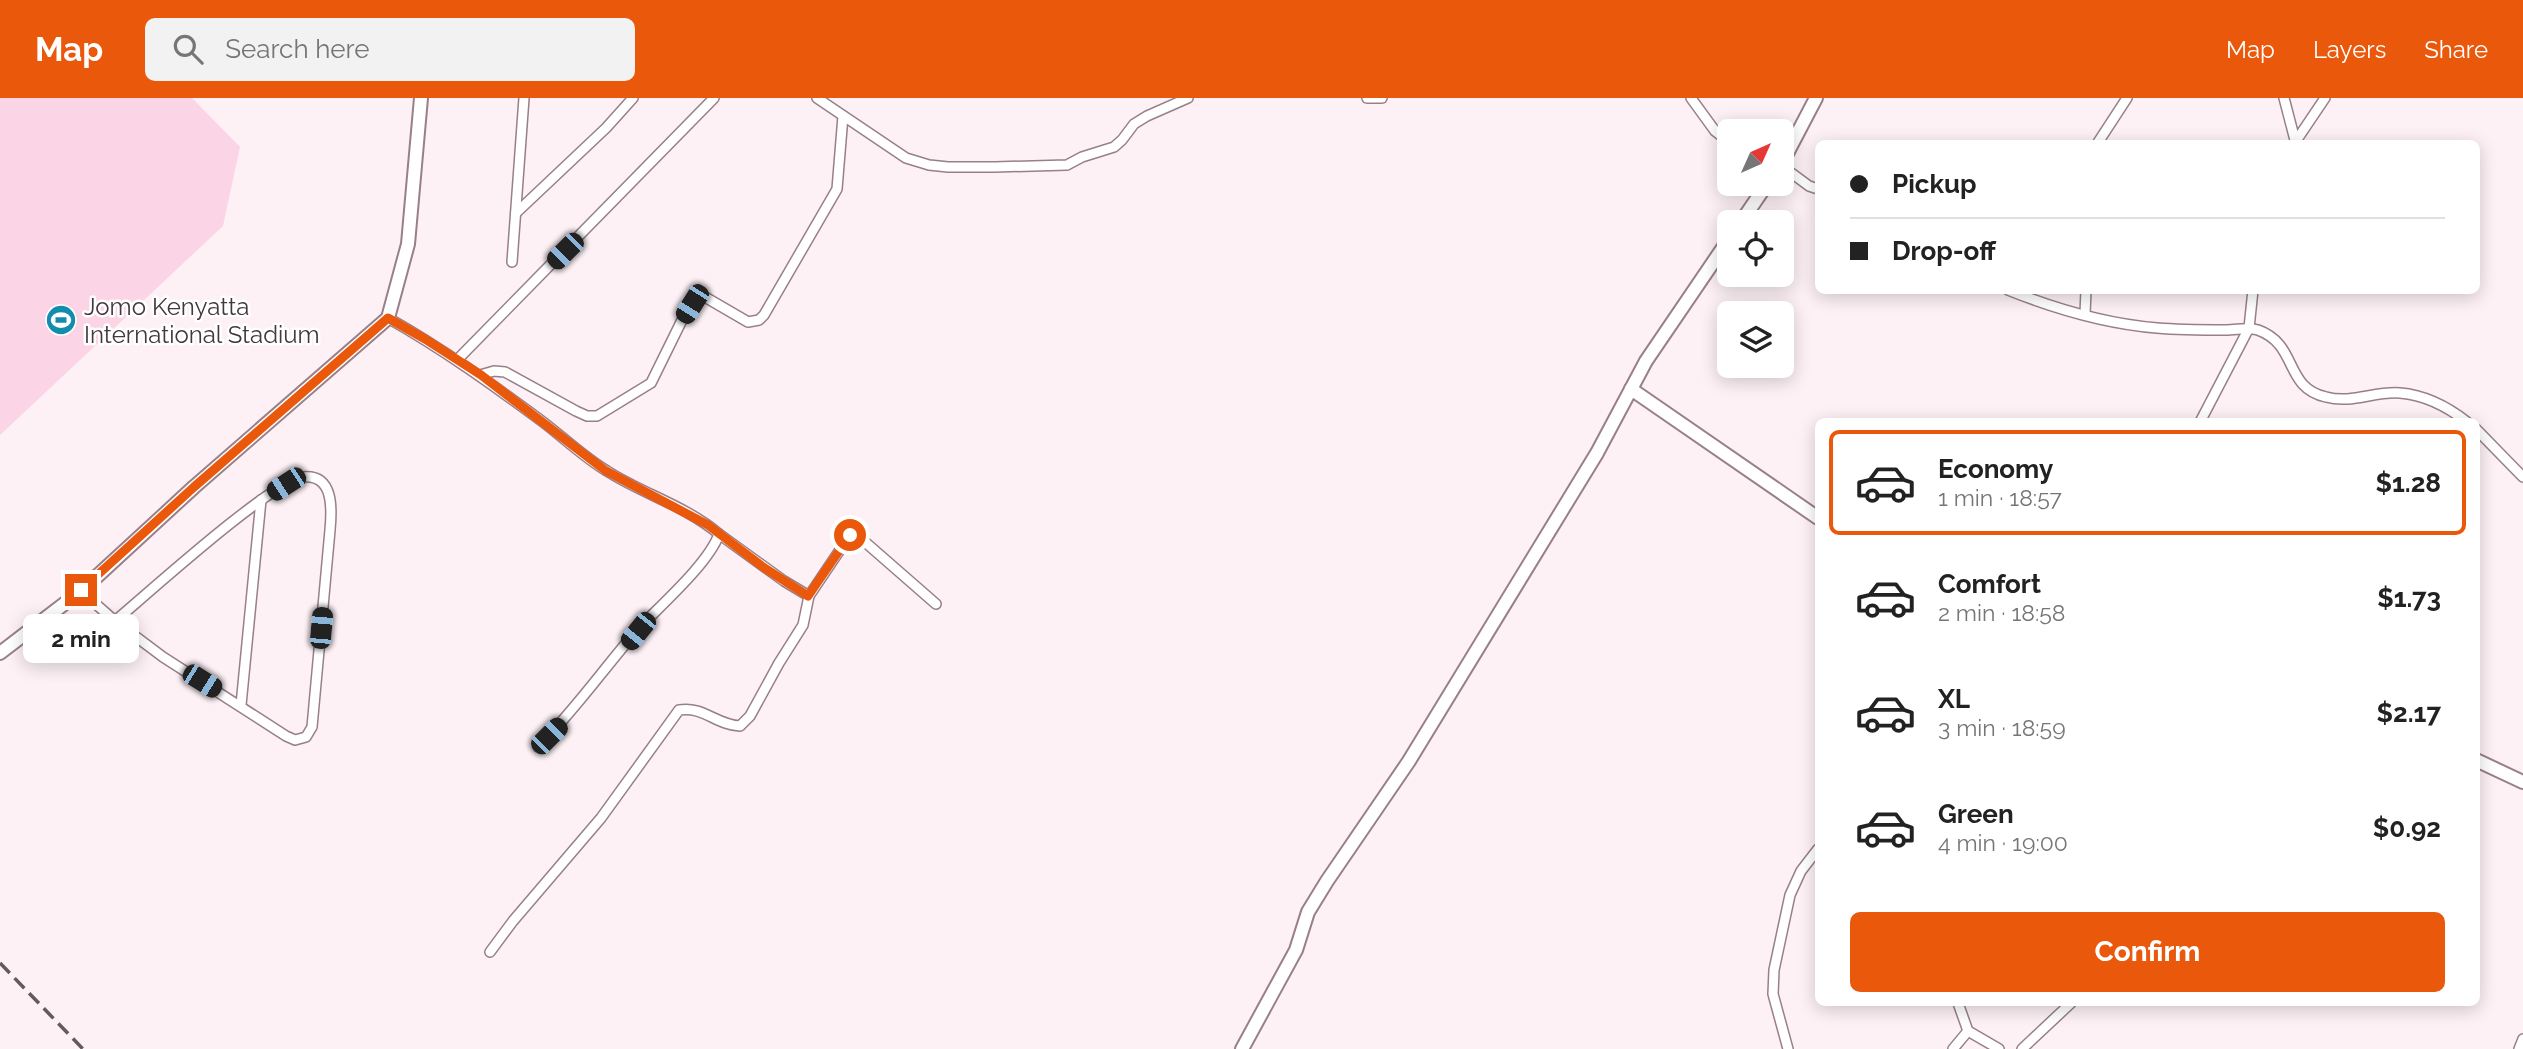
<!DOCTYPE html>
<html lang="en">
<head>
<meta charset="utf-8">
<style>
	:root { --surface:#fff; --page:#f2f2f2; --text:#222; --muted:#767676; --line:#e0e0e0; --accent:#ea580c }
	body { margin:0; font-family:Raleway,sans-serif; background:var(--page); color:var(--text); height:100vh; display:flex; flex-direction:column; font-size:26px; white-space:nowrap }
	* { box-sizing:border-box; margin:0 }
	p { font-size:23px; color:var(--muted) }
	.icon { flex:none; width:38px; height:38px; fill:none; stroke:currentColor; stroke-width:2; stroke-linecap:round; stroke-linejoin:round }
	.map { position:relative; flex:1; overflow:hidden }
	.details { position:absolute; left:1815px; top:320px; width:665px; height:588px; display:flex; flex-direction:column; background:var(--surface); border-radius:10px; box-shadow:0 4px 18px #0003 }
	.details>* { flex:none }
	.guide { position:absolute; left:1815px; top:42px; width:665px; height:154px; border-radius:10px; box-shadow:0 4px 18px #0003; display:grid; align-content:center; height:154px; padding:0 35px; background:var(--surface) }
	.needle { width:46px; rotate:45deg }
	.controls { position:absolute; left:1717px; top:21px; display:grid; gap:14px }
	.controls a { display:grid; place-items:center; width:77px; height:77px; border-radius:10px; background:var(--surface); box-shadow:0 4px 18px #0003; font-size:35px }
	.end { position:absolute; width:32px; height:32px; margin:-16px; border:9px solid #ea580c; background:#fff; box-shadow:0 0 0 4px #fff }
	.from { border-radius:50% }
	.bubble { position:absolute; height:49px; border-radius:10px; background:var(--surface); box-shadow:0 4px 18px #0003; font-size:23px; font-weight:700; line-height:49px; text-align:center }
	.car { position:absolute; width:21px; height:42px; margin:-21px -10px; border-radius:9px; box-shadow:0 0 5px 2px #0007; background:linear-gradient(#222 24%,#8ab4d8 0 40%,#222 0 76%,#8ab4d8 0 86%,#222 0) }
	.guide b { display:flex; align-items:center; gap:24px; height:66px; font-size:26px }
	.guide b+b { border-top:2px solid var(--line) }
	.guide i { width:18px; height:18px; background:var(--text) }
	ul { padding:12px 0 0; list-style:none }
	li { display:flex; align-items:center; gap:21px; height:105px; margin:0 14px 10px; padding:0 21px; border:4px solid transparent; border-radius:10px }
	li div { flex:1 }
	li b { display:block; font-size:26px }
	li em { font-style:normal; font-weight:700 }
	li.selected { border-color:var(--accent) }
	li>.icon { width:63px; height:63px; stroke-width:1.5 }
	.action { display:flex; gap:14px; margin-top:auto; padding:14px 35px }
	.action a { flex:1; height:80px; border-radius:10px; background:var(--accent); color:#fff; font-size:28px; font-weight:700; line-height:80px; text-align:center }
	header { display:flex; align-items:center; gap:42px; box-sizing:border-box; height:98px; padding:0 35px; background:var(--accent); color:#fff }
	header strong { font-size:33px }
	nav { display:flex; gap:38px; margin-inline-start:auto; font-size:24px }
	.search { width:490px; height:63px; background:var(--page); display:flex; align-items:center; gap:18px; box-sizing:border-box; padding:0 24px; border-radius:10px; color:var(--muted); font-size:26px }
	.map>svg:first-child { display:block }
	.green { fill:#fbd5e5 }
	.lines { fill:none; stroke-linecap:round; stroke-linejoin:round }
	.street-casing { stroke:#987f8a; stroke-width:12 }
	.secondary-casing { stroke:#987f8a; stroke-width:16 }
	.street { stroke:#fff; stroke-width:9 }
	.secondary { stroke:#fff; stroke-width:12 }
	.rail { stroke:#64595d; stroke-width:3.5; stroke-dasharray:14 7; stroke-linecap:butt }
	.route { stroke:#ea580c; stroke-width:9 }
	.labels { text-anchor:middle; dominant-baseline:central; stroke-width:5; stroke-linejoin:round; paint-order:stroke }
	.poi-label { font-size:24px; fill:#43383c; stroke:#fff; text-anchor:start }
</style>
</head>
<body>
<header>
<strong>Map</strong>
<div class="search"><svg class="icon" aria-label="search" viewBox="0 0 24 24"><circle cx="10" cy="10" r="6"/><path d="M15 15l6 6"/></svg>Search here</div>
<nav><a>Map</a><a>Layers</a><a>Share</a></nav>
</header>
<div class="map">
<svg width="2523" height="951" viewBox="0 0 2523 951">
	<rect width="100%" height="100%" fill="#fdf1f6"/>
	<polygon class="green" points="0,0 192,0 240,49 223,128 0,337"/>
	<g class="lines">
		<g class="street-casing">
			<g id="street">
				<polyline points="817,0 906,60 929,67 948,69 995,69 1067,67 1082,59 1114,49 1122,42 1134,26 1147,18 1188,0"/>
				<polyline points="1367,0 1382,0"/>
				<polyline points="1691,0 1715,33 1729,44"/>
				<polyline points="2284,0 2296,46"/>
				<polyline points="2296,43 2325,0"/>
				<polyline points="2097,46 2127,0"/>
				<polyline points="1782,68 1809,88 1818,91"/>
				<polyline points="516,115 606,30 633,0"/>
				<polyline points="512,164 524,0"/>
				<path d="M2008,192C2053,210 2108,226 2157,230C2180,232 2203,232 2226,232C2237,232 2247,229 2258,232C2299,247 2283,289 2326,299C2352,306 2374,293 2400,295C2424,297 2448,309 2467,324"/>
				<polyline points="2085,216 2086,192"/>
				<path d="M388,220C443,251 493,287 543,324C564,340 585,360 607,373C643,396 686,408 719,436C709,465 661,507 639,530C605,569 575,612 538,649"/>
				<polyline points="457,262 714,0"/>
				<polyline points="480,277 494,273 505,274 576,313 587,318 597,318 651,285 684,218 698,200 705,199 748,224 759,222 764,217 837,91 843,18"/>
				<polyline points="2200,324 2249,230 2253,192"/>
				<polyline points="2476,331 2523,379"/>
				<polyline points="719,436 784,483 809,498"/>
				<path d="M81,493L115,523L163,559L286,638L295,642L306,639L312,629L330,432C332,411 334,376 303,379C274,381 145,498 115,523"/>
				<polyline points="241,607 261,402"/>
				<path d="M490,854L513,823L601,720L679,612C704,608 716,627 740,628L750,618L779,565L803,527L809,498L850,437H857L936,506"/>
				<polyline points="1958,905 1968,933 1999,951"/>
				<polyline points="1788,951 1773,896 1774,872 1790,797 1801,773 1818,751"/>
				<polyline points="1953,951 1968,933"/>
				<polyline points="2022,951 2071,905"/>
				<polyline points="2519,951 2523,941"/>
			</g>
		</g>
		<g class="secondary-casing">
			<g id="secondary">
				<polyline points="1782,65 1816,0"/>
				<polyline points="1741,124 1767,86"/>
				<polyline points="1631,291 1818,420"/>
				<polyline points="0,555 81,493 194,389 388,220 408,146 421,0"/>
				<polyline points="2476,662 2523,684"/>
				<polyline points="1242,951 1296,852 1308,814 1327,783 1409,663 1597,355 1646,263 1729,141"/>
			</g>
		</g>
		<use href="#street" class="street"/>
		<use href="#secondary" class="secondary"/>
		<polyline class="rail" points="0,865 83,951"/>
	</g>
	<g class="lines">
		<polyline class="route" points="81,492 194,389 388,220 425,241 481,277 606,373 708,427 763,469 808,498 850,437"/>
	</g>
	<defs>
		<g id="stadium-disc" transform="scale(1.575)"><circle r="9.5" fill="#128dae" stroke="#fff"/><path d="M0-5a6.5 5 0 1 0 0 10a6.5 5 0 1 0 0-10ZM-3.5-1.8h7v3.6h-7Z" fill="#fff"/></g>
	</defs>
	<g fill-rule="evenodd">
		<use href="#stadium-disc" x="61" y="222"/>
	</g>
	<g class="labels">
		<g class="poi-label">
			<text x="84" y="208">Jomo Kenyatta<tspan x="84" dy="28">International Stadium</tspan></text>
		</g>
	</g>
</svg>
<div class="controls">
<a><svg class="needle" viewBox="-14 -14 28 28"><path d="M0-13l5 13h-10z" fill="#e53935"/><path d="M0 13l5-13h-10z" fill="#767676"/></svg></a>
<a><svg class="icon" aria-label="locate" viewBox="0 0 24 24"><circle cx="12" cy="12" r="6"/><path d="M12 2v4M12 18v4M2 12h4M18 12h4"/></svg></a>
<a><svg class="icon" aria-label="layers" viewBox="0 0 24 24"><path d="M12 4l9 5-9 5-9-5zM3 14l9 5 9-5"/></svg></a>
</div>
<i class="end from" style="left:850px;top:437px"></i>
<i class="end" style="left:81px;top:492px"></i>
<div class="bubble" style="left:23px;top:516px;width:116px">2 min</div>
<i class="car" style="left:565px;top:153px;rotate:225deg"></i>
<i class="car" style="left:692px;top:206px;rotate:212deg"></i>
<i class="car" style="left:286px;top:386px;rotate:237deg"></i>
<i class="car" style="left:321px;top:530px;rotate:5deg"></i>
<i class="car" style="left:638px;top:533px;rotate:219deg"></i>
<i class="car" style="left:202px;top:583px;rotate:122deg"></i>
<i class="car" style="left:549px;top:638px;rotate:45deg"></i>
<div class="guide">
<b><i class="from"></i>Pickup</b>
<b><i></i>Drop-off</b>
</div>
<section class="details">
<ul>
<li class="selected"><svg class="icon" aria-label="car" viewBox="0 0 24 24"><path d="M5 17H2v-5l4-1 3-4h7l3 4 3 1v5h-3M9 17h6M6 11h13"/><circle cx="7" cy="17" r="2"/><circle cx="17" cy="17" r="2"/></svg><div><b>Economy</b><p>1 min · 18:57</p></div><em>$1.28</em></li>
<li><svg class="icon" aria-label="car" viewBox="0 0 24 24"><path d="M5 17H2v-5l4-1 3-4h7l3 4 3 1v5h-3M9 17h6M6 11h13"/><circle cx="7" cy="17" r="2"/><circle cx="17" cy="17" r="2"/></svg><div><b>Comfort</b><p>2 min · 18:58</p></div><em>$1.73</em></li>
<li><svg class="icon" aria-label="car" viewBox="0 0 24 24"><path d="M5 17H2v-5l4-1 3-4h7l3 4 3 1v5h-3M9 17h6M6 11h13"/><circle cx="7" cy="17" r="2"/><circle cx="17" cy="17" r="2"/></svg><div><b>XL</b><p>3 min · 18:59</p></div><em>$2.17</em></li>
<li><svg class="icon" aria-label="car" viewBox="0 0 24 24"><path d="M5 17H2v-5l4-1 3-4h7l3 4 3 1v5h-3M9 17h6M6 11h13"/><circle cx="7" cy="17" r="2"/><circle cx="17" cy="17" r="2"/></svg><div><b>Green</b><p>4 min · 19:00</p></div><em>$0.92</em></li>
</ul>
<div class="action"><a>Confirm</a></div>
</section>
</div>
</body>
</html>
